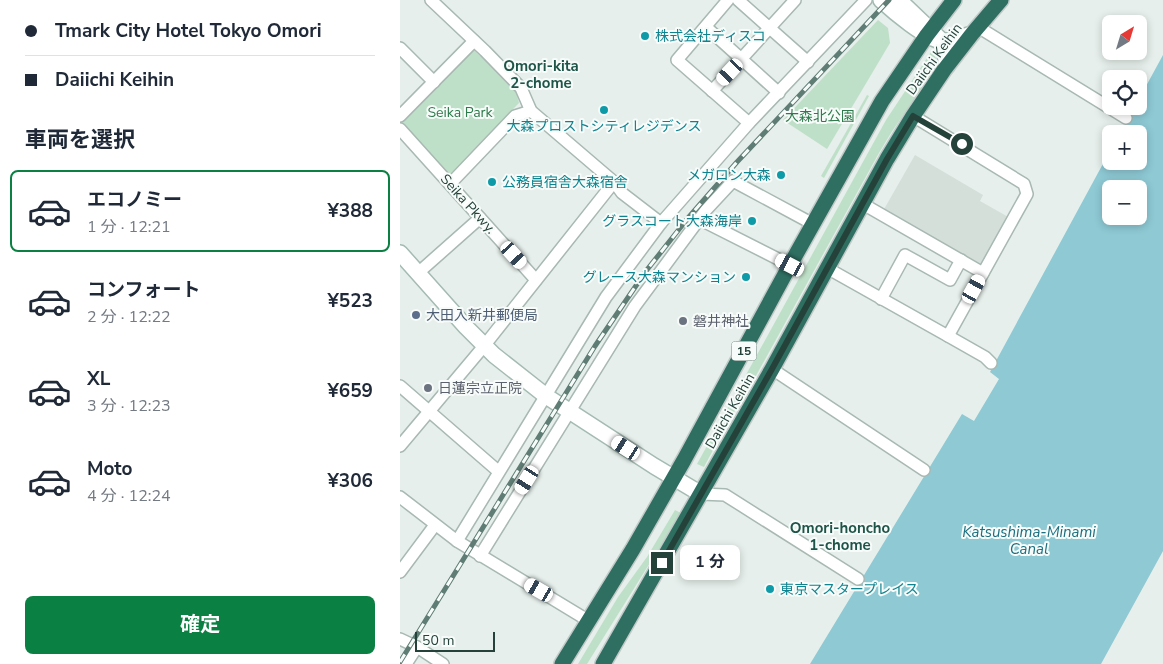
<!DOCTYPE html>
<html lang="ja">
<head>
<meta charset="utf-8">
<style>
	:root { --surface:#fff; --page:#f6f6f7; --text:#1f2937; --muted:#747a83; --line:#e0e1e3; --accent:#0b8043 }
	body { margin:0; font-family:"Nunito Sans","Noto Sans JP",sans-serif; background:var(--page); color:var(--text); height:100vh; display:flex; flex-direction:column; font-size:19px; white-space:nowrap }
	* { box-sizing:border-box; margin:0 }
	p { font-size:16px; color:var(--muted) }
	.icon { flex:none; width:28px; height:28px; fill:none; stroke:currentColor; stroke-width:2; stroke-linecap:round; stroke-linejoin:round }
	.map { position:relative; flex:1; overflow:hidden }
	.drawer { display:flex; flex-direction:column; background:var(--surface); width:400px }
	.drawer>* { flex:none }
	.banner { display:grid; align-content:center; height:110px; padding:0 25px; background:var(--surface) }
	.needle { width:32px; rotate:38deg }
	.fabs { position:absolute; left:702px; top:15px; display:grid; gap:10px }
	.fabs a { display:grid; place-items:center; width:45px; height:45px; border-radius:8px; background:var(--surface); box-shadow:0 2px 8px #0003; font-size:25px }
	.scale { position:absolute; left:15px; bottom:12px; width:80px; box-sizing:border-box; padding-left:5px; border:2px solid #24423a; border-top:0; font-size:14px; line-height:18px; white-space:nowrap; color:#24423a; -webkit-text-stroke:4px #f7fbf9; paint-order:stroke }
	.end { position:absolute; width:22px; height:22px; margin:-11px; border:6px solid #24423a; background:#fff; box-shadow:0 0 0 2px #fff }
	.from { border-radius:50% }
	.bubble { position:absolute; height:35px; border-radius:8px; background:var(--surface); box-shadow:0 2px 8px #0003; font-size:16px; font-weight:700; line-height:35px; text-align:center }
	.car { position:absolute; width:15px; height:30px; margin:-15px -8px; border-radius:6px; box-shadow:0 0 4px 1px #0007; background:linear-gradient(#fff 24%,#345 0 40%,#fff 0 76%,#345 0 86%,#fff 0) }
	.banner b { display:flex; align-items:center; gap:18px; height:48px; font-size:19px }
	.banner b+b { border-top:1px solid var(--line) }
	.banner i { width:12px; height:12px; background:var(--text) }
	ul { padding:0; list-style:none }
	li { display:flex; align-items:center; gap:15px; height:82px; margin:0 10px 8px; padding:0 15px; border:2px solid transparent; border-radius:8px }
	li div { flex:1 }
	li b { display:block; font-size:19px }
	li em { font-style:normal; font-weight:700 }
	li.current { border-color:var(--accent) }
	li>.icon { width:45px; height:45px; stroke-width:1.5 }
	h2 { padding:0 25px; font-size:22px; line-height:60px }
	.cta { display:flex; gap:10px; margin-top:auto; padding:10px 25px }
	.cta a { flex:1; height:58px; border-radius:8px; background:var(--accent); color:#fff; font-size:20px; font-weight:700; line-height:58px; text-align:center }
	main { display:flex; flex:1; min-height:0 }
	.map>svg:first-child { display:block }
	.built { fill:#d4dfda }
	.green { fill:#bfe0c8 }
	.water { fill:#8ec9d4; fill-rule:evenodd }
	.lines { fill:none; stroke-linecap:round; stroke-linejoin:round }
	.street-casing { stroke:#a8b8b2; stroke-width:14 }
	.secondary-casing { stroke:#a4bbb3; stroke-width:18 }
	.highway-casing { stroke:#c2cac8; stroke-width:18 }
	.street { stroke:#fff; stroke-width:11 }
	.secondary { stroke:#fff; stroke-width:15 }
	.highway { stroke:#2f6f62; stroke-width:15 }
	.rail-casing { stroke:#5f7d75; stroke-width:5 }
	.rail { stroke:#f7fbf9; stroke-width:3; stroke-dasharray:9; stroke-linecap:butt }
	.route { stroke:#24423a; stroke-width:6 }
	.culture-dot { fill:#0f9aa8; stroke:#f7fbf9; stroke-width:2 }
	.service-dot { fill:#5c6f8a; stroke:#f7fbf9; stroke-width:2 }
	.worship-dot { fill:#6b7280; stroke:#f7fbf9; stroke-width:2 }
	.labels { text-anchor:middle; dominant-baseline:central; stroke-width:4; stroke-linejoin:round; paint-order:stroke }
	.shield { fill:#f7fbf9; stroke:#637a73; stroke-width:1 }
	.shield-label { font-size:12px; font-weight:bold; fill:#24423a }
	.culture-label { font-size:14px; fill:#0d838f; stroke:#f7fbf9; text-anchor:start }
	.street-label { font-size:14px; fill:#24423a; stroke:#f7fbf9 }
	.park-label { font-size:14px; fill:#2d7a4b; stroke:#f7fbf9 }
	.service-label { font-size:14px; fill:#4e5e75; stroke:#f7fbf9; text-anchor:start }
	.worship-label { font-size:14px; fill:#5b616d; stroke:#f7fbf9; text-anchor:start }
	.neighbourhood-label { font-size:15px; font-weight:bold; fill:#1f5548; stroke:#f7fbf9 }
	.water-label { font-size:15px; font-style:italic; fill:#1c6f80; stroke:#f7fbf9 }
</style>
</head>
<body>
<main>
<section class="drawer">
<div class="banner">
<b><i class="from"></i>Tmark City Hotel Tokyo Omori</b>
<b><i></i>Daiichi Keihin</b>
</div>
<h2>車両を選択</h2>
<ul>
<li class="current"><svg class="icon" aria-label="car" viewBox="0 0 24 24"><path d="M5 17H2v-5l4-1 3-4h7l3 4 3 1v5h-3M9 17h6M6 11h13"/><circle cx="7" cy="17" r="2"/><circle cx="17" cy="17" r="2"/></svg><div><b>エコノミー</b><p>1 分 · 12:21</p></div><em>¥388</em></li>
<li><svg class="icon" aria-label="car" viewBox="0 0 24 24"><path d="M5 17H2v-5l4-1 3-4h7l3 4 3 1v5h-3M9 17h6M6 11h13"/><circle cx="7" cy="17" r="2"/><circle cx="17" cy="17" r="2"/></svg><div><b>コンフォート</b><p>2 分 · 12:22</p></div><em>¥523</em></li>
<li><svg class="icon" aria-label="car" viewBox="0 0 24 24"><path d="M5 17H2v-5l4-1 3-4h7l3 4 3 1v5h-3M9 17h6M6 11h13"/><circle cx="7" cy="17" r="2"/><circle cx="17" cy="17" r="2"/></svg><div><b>XL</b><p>3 分 · 12:23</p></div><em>¥659</em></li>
<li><svg class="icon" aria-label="car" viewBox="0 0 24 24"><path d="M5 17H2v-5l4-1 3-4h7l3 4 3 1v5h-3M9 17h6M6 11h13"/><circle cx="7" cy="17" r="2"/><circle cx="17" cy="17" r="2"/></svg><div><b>Moto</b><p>4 分 · 12:24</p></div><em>¥306</em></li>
</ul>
<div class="cta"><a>確定</a></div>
</section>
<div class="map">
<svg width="763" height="664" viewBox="0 0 763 664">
	<rect width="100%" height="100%" fill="#e6efeb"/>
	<polygon class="built" points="515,155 583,195 580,201 610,218 581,268 483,211"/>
	<g class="green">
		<polygon points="478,20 488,28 490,43 427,149 383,120"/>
		<polygon points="73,49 116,91 119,103 49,175 1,122"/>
		<polygon points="531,52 534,53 536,58 533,71 491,133 479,153 352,383 328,422 304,467 297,464 486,120"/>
		<polygon points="467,95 469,96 424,178 421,176"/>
		<polygon points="275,510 281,513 187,664 178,664 218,597 247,557"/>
	</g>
	<path class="water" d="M763,55V551L701,664H410L562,414L574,421L599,379L590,372L711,149V161H739V134H720L735,106H739V99ZM711,189H739V216H711Z"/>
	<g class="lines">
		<g class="street-casing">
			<g id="street">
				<polyline points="31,0 85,51 121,88 131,111 214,182 222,193 261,223 349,123 466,0"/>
				<polyline points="328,0 277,60 349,123"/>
				<polyline points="338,0 408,62"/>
				<polyline points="306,27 379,93"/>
				<polyline points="578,27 726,118"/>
				<polyline points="0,48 34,82"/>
				<polyline points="312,91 395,0"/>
				<polyline points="0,116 74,41"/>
				<polyline points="0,129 136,280"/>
				<polyline points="50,184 115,116 131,111"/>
				<polyline points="463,204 583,273"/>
				<polyline points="299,219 390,265"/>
				<polyline points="427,268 548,336 627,194 624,184 513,116"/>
				<polyline points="18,273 80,218"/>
				<polyline points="481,299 505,255 550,280 561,260"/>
				<polyline points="548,336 585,357 591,363"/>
				<polyline points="372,369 524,470"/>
				<polyline points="0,386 98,471"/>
				<polyline points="0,446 84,346 214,182"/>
				<polyline points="301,494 325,495 458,579"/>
				<polyline points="0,497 57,541 189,621"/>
				<polyline points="57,541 206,297 261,223"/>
				<polyline points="80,556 235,306 306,210 333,181 413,224"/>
				<polyline points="0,572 35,525"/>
				<polyline points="0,639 17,647 43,664"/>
				<polyline points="6,664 17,647"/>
			</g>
		</g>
		<g class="secondary-casing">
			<g id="secondary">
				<path d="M481,0C493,11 526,39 542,41C550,42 564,36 572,34"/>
				<polyline points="499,0 543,42 547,66"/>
				<polyline points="0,253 66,327 94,355 146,396 254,466 301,494"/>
			</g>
		</g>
		<g class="highway-casing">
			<g id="highway">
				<polyline points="162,664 233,549 284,460 390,265 482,101 527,35 554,0"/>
				<polyline points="203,664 372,369 487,159 513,116 544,70 572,34 601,0"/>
			</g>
		</g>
		<use href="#street" class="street"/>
		<use href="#secondary" class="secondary"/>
		<use href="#highway" class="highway"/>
		<g class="rail-casing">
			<polyline id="rail" points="0,662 195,346 246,271 288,218 337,162 489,0"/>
		</g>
		<use href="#rail" class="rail"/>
	</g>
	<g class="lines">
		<polyline class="route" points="262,563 372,369 487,159 513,116 562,144"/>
	</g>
	<g class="culture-dot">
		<circle cx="245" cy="36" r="5"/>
		<circle cx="204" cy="110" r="5"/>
		<circle cx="381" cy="175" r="5"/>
		<circle cx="92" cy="182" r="5"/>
		<circle cx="352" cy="221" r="5"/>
		<circle cx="346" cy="277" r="5"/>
		<circle cx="370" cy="589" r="5"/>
	</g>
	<circle class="service-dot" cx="16" cy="315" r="5"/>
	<g class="worship-dot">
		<circle cx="283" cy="321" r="5"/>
		<circle cx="28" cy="388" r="5"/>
	</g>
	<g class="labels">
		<rect class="shield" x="331.5" y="341.5" width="25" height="19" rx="4"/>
		<g class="shield-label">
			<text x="344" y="351">15</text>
		</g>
		<g class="culture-label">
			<text x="255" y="36">株式会社ディスコ</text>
			<text x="204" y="126" text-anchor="middle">大森プロストシティレジデンス</text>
			<text x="371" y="175" text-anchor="end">メガロン大森</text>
			<text x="102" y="182">公務員宿舎大森宿舎</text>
			<text x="342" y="221" text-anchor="end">グラスコート大森海岸</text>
			<text x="336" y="277" text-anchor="end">グレース大森マンション</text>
			<text x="380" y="589">東京マスタープレイス</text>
		</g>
		<g class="street-label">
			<text transform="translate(534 59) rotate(-54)">Daiichi Keihin</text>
			<text transform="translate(68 204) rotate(48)">Seika Pkwy.</text>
			<text transform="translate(330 411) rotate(-60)">Daiichi Keihin</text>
		</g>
		<g class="park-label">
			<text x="60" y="112">Seika Park</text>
			<text x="420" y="116">大森北公園</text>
		</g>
		<g class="service-label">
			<text x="26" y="315">大田入新井郵便局</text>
		</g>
		<g class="worship-label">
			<text x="293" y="321">磐井神社</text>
			<text x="38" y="388">日蓮宗立正院</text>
		</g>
		<g class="neighbourhood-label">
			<text x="141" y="66">Omori-kita<tspan x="141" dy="17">2-chome</tspan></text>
			<text x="440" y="528">Omori-honcho<tspan x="440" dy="17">1-chome</tspan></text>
		</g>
		<g class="water-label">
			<text x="629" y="532">Katsushima-Minami<tspan x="629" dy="17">Canal</tspan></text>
		</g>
	</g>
</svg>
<div class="fabs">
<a><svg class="needle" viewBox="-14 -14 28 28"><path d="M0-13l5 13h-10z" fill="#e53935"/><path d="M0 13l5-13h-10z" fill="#747a83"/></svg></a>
<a><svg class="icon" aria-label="locate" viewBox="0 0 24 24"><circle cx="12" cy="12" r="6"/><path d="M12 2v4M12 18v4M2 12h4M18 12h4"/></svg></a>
<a>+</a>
<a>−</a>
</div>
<div class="scale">50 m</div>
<i class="end from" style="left:562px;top:144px"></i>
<i class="end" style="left:262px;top:563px"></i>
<div class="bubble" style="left:280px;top:545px;width:60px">1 分</div>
<i class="car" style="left:330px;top:72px;rotate:223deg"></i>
<i class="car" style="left:114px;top:255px;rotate:138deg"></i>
<i class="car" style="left:390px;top:265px;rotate:297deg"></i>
<i class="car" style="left:574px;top:289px;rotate:29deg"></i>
<i class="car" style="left:226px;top:448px;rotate:302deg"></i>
<i class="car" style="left:127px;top:480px;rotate:212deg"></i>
<i class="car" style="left:139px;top:590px;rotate:300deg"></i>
</div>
</main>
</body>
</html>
